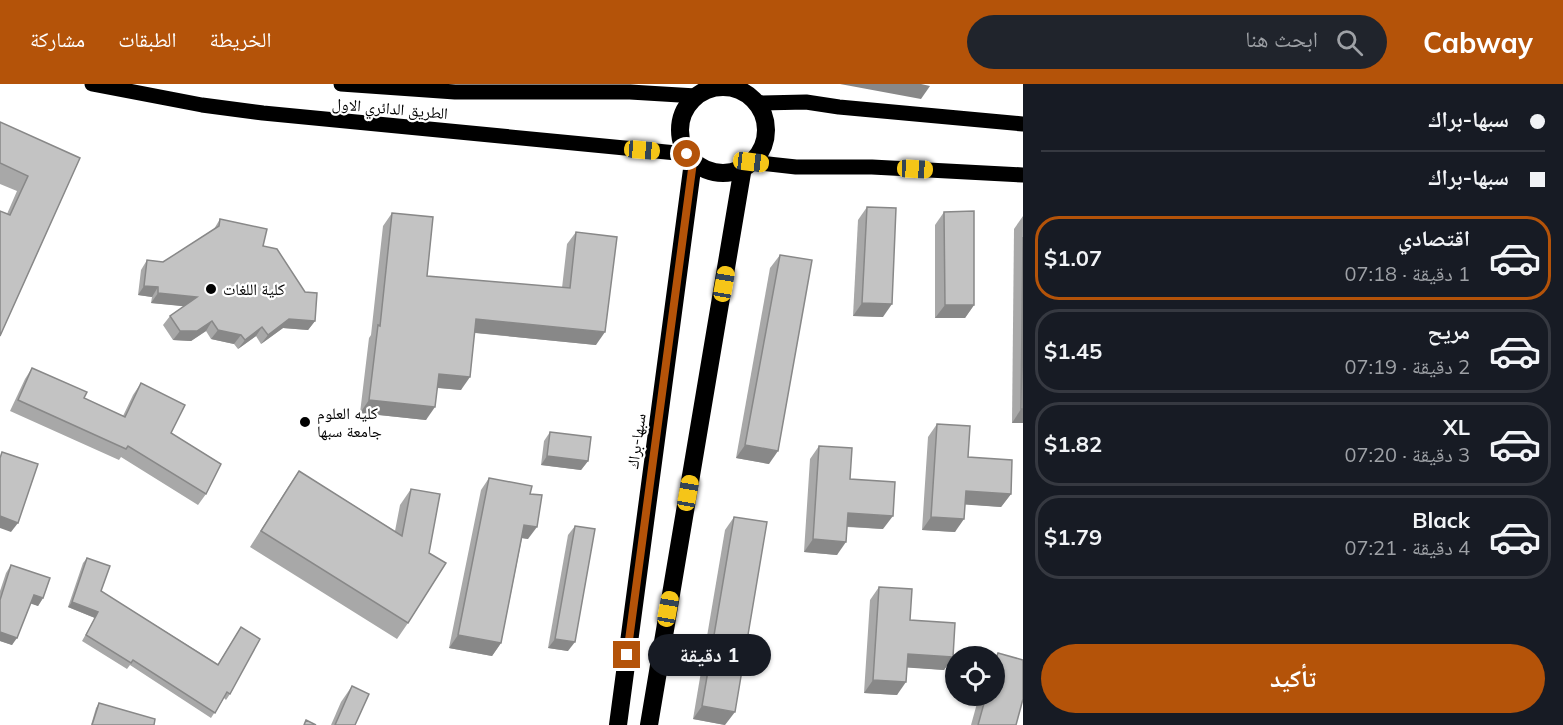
<!DOCTYPE html>
<html lang="ar">
<head>
<meta charset="utf-8">
<style>
	:root { --surface:#171b24; --page:#20242c; --text:#f1f3f6; --muted:#9ea1a6; --line:#363941; --accent:#b45309 }
	body { margin:0; font-family:Mulish,"Noto Naskh Arabic",sans-serif; background:var(--page); color:var(--text); direction:rtl; height:100vh; display:flex; flex-direction:column; font-size:22px; white-space:nowrap }
	* { box-sizing:border-box; margin:0 }
	p { font-size:20px; color:var(--muted) }
	.icon { flex:none; width:33px; height:33px; fill:none; stroke:currentColor; stroke-width:2; stroke-linecap:round; stroke-linejoin:round }
	.map { position:relative; flex:1; overflow:hidden; direction:ltr }
	.sheet { display:flex; flex-direction:column; background:var(--surface); width:540px }
	.sheet>* { flex:none }
	.guide { display:grid; align-content:center; height:132px; padding:0 18px; background:var(--surface) }
	.fabs { position:absolute; left:945px; top:562px; display:grid; gap:12px }
	.fabs a { display:grid; place-items:center; width:60px; height:60px; border-radius:50%; background:var(--surface); box-shadow:0 2px 4px #0004; font-size:30px }
	.end { position:absolute; width:27px; height:27px; margin:-14px; border:8px solid #b45309; background:#fff; box-shadow:0 0 0 3px #fff }
	.from { border-radius:50% }
	.bubble { position:absolute; height:42px; border-radius:21px; background:var(--surface); box-shadow:0 2px 4px #0004; font-size:20px; font-weight:700; line-height:42px; text-align:center; direction:rtl }
	.car { position:absolute; width:18px; height:36px; margin:-18px -9px; border-radius:8px; box-shadow:0 0 4px 2px #0007; background:linear-gradient(#f5c518 24%,#345 0 40%,#f5c518 0 76%,#345 0 86%,#f5c518 0) }
	.guide b { display:flex; align-items:center; gap:21px; height:57px; font-size:22px }
	.guide b+b { border-top:2px solid var(--line) }
	.guide i { width:15px; height:15px; background:var(--text) }
	ul { padding:0; list-style:none }
	li { display:flex; align-items:center; gap:18px; height:84px; margin:0 12px 9px; padding:0 6px; border:3px solid var(--line); border-radius:24px }
	li div { flex:1 }
	li b { display:block; font-size:22px }
	li em { font-style:normal; font-weight:700 }
	li.on { border-color:var(--accent) }
	li>.icon { width:54px; height:54px; stroke-width:1.5 }
	.action { display:flex; gap:12px; margin-top:auto; padding:12px 18px }
	.action a { flex:1; height:69px; border-radius:36px; background:var(--accent); color:#fff; font-size:24px; font-weight:700; line-height:69px; text-align:center }
	header { display:flex; align-items:center; gap:36px; box-sizing:border-box; height:84px; padding:0 30px; background:var(--accent); color:#fff }
	header strong { font-size:28px }
	nav { display:flex; gap:33px; margin-inline-start:auto; font-size:21px }
	.search { width:420px; height:54px; background:var(--page); display:flex; align-items:center; gap:15px; box-sizing:border-box; padding:0 21px; border-radius:33px; color:var(--muted); font-size:22px }
	main { display:flex; flex:1; min-height:0 }
	.map>svg:first-child { display:block }
	.lines { fill:none; stroke-linecap:round; stroke-linejoin:round }
	.major { stroke:#000; stroke-width:15 }
	.highway { stroke:#000; stroke-width:18 }
	.wall { fill:#a8a8a8 }
	.shaded-wall { fill:#888 }
	.building { fill:#c3c3c3; stroke:#888; stroke-width:1.5 }
	.route { stroke:#b45309; stroke-width:8 }
	.poi-dot { fill:#000; stroke:#fff; stroke-width:2 }
	.labels { text-anchor:middle; dominant-baseline:central; stroke-width:4.5; stroke-linejoin:round; paint-order:stroke }
	.street-label { font-size:16px; fill:#000; stroke:#fff }
	.poi-label { font-size:16px; fill:#000; stroke:#fff; text-anchor:start }
</style>
</head>
<body>
<header>
<strong>Cabway</strong>
<div class="search"><svg class="icon" aria-label="search" viewBox="0 0 24 24"><circle cx="10" cy="10" r="6"/><path d="M15 15l6 6"/></svg>ابحث هنا</div>
<nav><a>الخريطة</a><a>الطبقات</a><a>مشاركة</a></nav>
</header>
<main>
<section class="sheet">
<div class="guide">
<b><i class="from"></i>سبها-براك</b>
<b><i></i>سبها-براك</b>
</div>
<ul>
<li class="on"><svg class="icon" aria-label="car" viewBox="0 0 24 24"><path d="M5 17H2v-5l4-1 3-4h7l3 4 3 1v5h-3M9 17h6M6 11h13"/><circle cx="7" cy="17" r="2"/><circle cx="17" cy="17" r="2"/></svg><div><b>اقتصادي</b><p>1 دقيقة · 07:18</p></div><em>$1.07</em></li>
<li><svg class="icon" aria-label="car" viewBox="0 0 24 24"><path d="M5 17H2v-5l4-1 3-4h7l3 4 3 1v5h-3M9 17h6M6 11h13"/><circle cx="7" cy="17" r="2"/><circle cx="17" cy="17" r="2"/></svg><div><b>مريح</b><p>2 دقيقة · 07:19</p></div><em>$1.45</em></li>
<li><svg class="icon" aria-label="car" viewBox="0 0 24 24"><path d="M5 17H2v-5l4-1 3-4h7l3 4 3 1v5h-3M9 17h6M6 11h13"/><circle cx="7" cy="17" r="2"/><circle cx="17" cy="17" r="2"/></svg><div><b>XL</b><p>3 دقيقة · 07:20</p></div><em>$1.82</em></li>
<li><svg class="icon" aria-label="car" viewBox="0 0 24 24"><path d="M5 17H2v-5l4-1 3-4h7l3 4 3 1v5h-3M9 17h6M6 11h13"/><circle cx="7" cy="17" r="2"/><circle cx="17" cy="17" r="2"/></svg><div><b>Black</b><p>4 دقيقة · 07:21</p></div><em>$1.79</em></li>
</ul>
<div class="action"><a>تأكيد</a></div>
</section>
<div class="map">
<svg width="1023" height="641" viewBox="0 0 1023 641">
	<rect width="100%" height="100%" fill="#fff"/>
	<g class="lines">
		<g class="major">
			<polyline points="92,0 202,21 263,29 687,70"/>
			<polyline points="341,0 455,8 630,8 696,12"/>
			<polyline points="757,19 806,18 839,23 1023,40"/>
			<polyline points="751,78 796,83 872,83 1023,91"/>
		</g>
		<g class="highway">
			<circle cx="723" cy="46" r="43"/>
			<polyline points="618,641 693,78"/>
			<polyline points="649,641 743,83"/>
		</g>
	</g>
	<g class="wall">
		<polygon points="0,38 80,74 0,252 7,130 17,107 0,100"/>
		<polygon points="867,123 883,233 853,232 858,136"/>
		<polygon points="944,128 974,221 965,234 935,234 935,141"/>
		<polygon points="392,129 427,192 562,204 567,160 576,148 596,261 475,249 461,306 437,304 426,336 360,329 369,254 371,251 383,142"/>
		<polygon points="1023,132 1023,339 1012,339 1014,145"/>
		<polygon points="220,135 263,162 315,237 308,246 283,244 261,260 256,252 238,265 234,260 211,255 206,247 191,257 173,256 163,241 170,232 184,222 151,219 152,213 138,211 141,186 147,176 163,178 214,145"/>
		<polygon points="780,171 769,380 736,374 770,184"/>
		<polygon points="32,284 84,314 123,332 133,311 141,299 171,349 206,410 198,421 121,373 119,376 10,327 25,295"/>
		<polygon points="937,340 968,373 1011,410 1001,423 965,420 955,448 922,446 928,353"/>
		<polygon points="550,348 588,377 581,386 541,381 544,357"/>
		<polygon points="819,362 850,395 883,445 847,443 837,471 804,468 810,375"/>
		<polygon points="299,387 395,447 400,421 411,405 408,539 397,555 250,463 288,403"/>
		<polygon points="489,394 530,410 528,455 522,454 501,559 492,572 449,564 481,406"/>
		<polygon points="734,433 725,641 693,635 725,446"/>
		<polygon points="575,442 568,567 548,564 568,451"/>
		<polygon points="87,474 101,507 218,580 241,543 230,610 226,616 224,614 211,634 130,581 127,585 82,557 95,534 68,523 83,479"/>
		<polygon points="11,481 43,514 38,522 31,519 12,561 0,557 0,507 6,489"/>
		<polygon points="879,503 910,536 953,573 944,586 907,583 897,611 864,609 870,516"/>
		<polygon points="998,569 1016,641 971,641 979,612 994,612 994,574"/>
		<polygon points="352,602 355,641 331,641 341,618"/>
		<polygon points="99,619 154,641 91,641 96,624"/>
	</g>
	<g class="shaded-wall">
		<polygon points="840,0 921,0 930,2 921,15"/>
		<polygon points="144,202 158,203 152,213 138,211"/>
		<polygon points="158,209 197,213 191,223 151,219"/>
		<polygon points="862,219 892,220 883,233 853,232"/>
		<polygon points="945,221 974,221 965,234 935,234"/>
		<polygon points="289,235 315,237 308,246 283,244 261,260 268,251"/>
		<polygon points="476,235 605,248 596,261 467,248"/>
		<polygon points="212,237 206,247 191,257 173,256 180,247"/>
		<polygon points="262,243 256,252 238,265 245,256"/>
		<polygon points="218,246 241,251 234,260 211,255"/>
		<polygon points="439,290 470,293 461,306 430,303"/>
		<polygon points="369,316 435,323 426,336 360,329"/>
		<polygon points="1021,325 1023,325 1023,339 1012,339"/>
		<polygon points="745,361 778,367 769,380 736,374"/>
		<polygon points="547,372 588,377 581,386 541,381"/>
		<polygon points="966,407 1011,410 1001,423 957,420"/>
		<polygon points="848,429 893,432 883,445 839,442"/>
		<polygon points="0,432 18,439 11,448 0,444"/>
		<polygon points="931,433 964,435 955,448 922,446"/>
		<polygon points="524,441 537,443 528,455 515,453"/>
		<polygon points="813,455 846,458 837,471 804,468"/>
		<polygon points="34,511 43,514 38,522 29,519"/>
		<polygon points="72,518 98,528 95,534 68,523"/>
		<polygon points="0,548 17,554 12,561 0,557"/>
		<polygon points="458,551 501,559 492,572 449,564"/>
		<polygon points="555,555 575,558 568,567 548,564"/>
		<polygon points="908,570 953,573 944,586 899,583"/>
		<polygon points="873,596 906,598 897,611 864,609"/>
		<polygon points="702,622 735,628 725,641 693,635"/>
	</g>
	<g class="building">
		<polygon points="0,38 80,74 0,252 0,127 10,131 28,92 0,79"/>
		<polygon points="867,123 896,124 892,220 862,219"/>
		<polygon points="974,127 974,221 945,221 944,128"/>
		<polygon points="392,129 433,133 427,192 570,204 576,148 617,153 605,248 476,235 470,293 439,290 435,323 369,316 378,241 380,242"/>
		<polygon points="220,135 267,145 263,162 277,165 305,208 317,209 315,237 289,235 268,251 262,243 245,256 241,251 218,246 212,237 197,247 180,247 170,232 197,213 158,209 158,203 144,202 147,176 163,178 219,142"/>
		<polygon points="1023,153 1023,325 1021,325"/>
		<polygon points="780,171 812,176 778,367 745,361"/>
		<polygon points="32,284 87,308 84,314 125,333 141,299 185,321 171,349 221,380 206,410 128,362 126,365 18,316"/>
		<polygon points="937,340 970,342 968,373 1012,376 1011,410 966,407 964,435 931,433"/>
		<polygon points="550,348 591,353 588,377 547,372"/>
		<polygon points="819,362 852,364 850,395 895,398 893,432 848,429 846,458 813,455"/>
		<polygon points="2,368 38,380 18,439 0,432 0,374"/>
		<polygon points="299,387 402,452 411,405 440,410 429,469 446,479 408,539 261,447"/>
		<polygon points="489,394 532,402 530,410 542,411 537,443 524,441 501,559 458,551"/>
		<polygon points="734,433 767,438 735,628 702,622"/>
		<polygon points="575,442 595,445 575,558 555,555"/>
		<polygon points="87,474 110,482 101,507 218,581 241,543 260,555 230,610 227,608 215,629 133,576 131,579 86,551 98,528 72,518"/>
		<polygon points="11,481 50,494 43,514 34,511 17,554 0,548 0,516"/>
		<polygon points="879,503 912,505 910,536 955,539 953,573 908,570 906,598 873,596"/>
		<polygon points="998,569 1023,576 1023,615 1016,641 978,641 986,612 994,612 994,582"/>
		<polygon points="352,602 369,610 355,641 335,641"/>
		<polygon points="99,619 155,635 154,641 92,641"/>
		<polygon points="306,636 316,641 304,641"/>
	</g>
	<g class="lines">
		<polyline class="route" points="627,571 693,78 687,70"/>
	</g>
	<g class="poi-dot">
		<circle cx="211" cy="205" r="6"/>
		<circle cx="305" cy="338" r="6"/>
	</g>
	<g class="labels">
		<g class="street-label">
			<text transform="translate(390 24) rotate(5)">الطريق الدائري الاول</text>
			<text transform="translate(636 357) rotate(-82)">سبها-براك</text>
		</g>
		<g class="poi-label">
			<text x="223" y="205">كلية اللغات</text>
			<text x="317" y="329">كليه العلوم<tspan x="317" dy="18">جامعة سبها</tspan></text>
		</g>
	</g>
</svg>
<div class="fabs">
<a><svg class="icon" aria-label="locate" viewBox="0 0 24 24"><circle cx="12" cy="12" r="6"/><path d="M12 2v4M12 18v4M2 12h4M18 12h4"/></svg></a>
</div>
<i class="end from" style="left:687px;top:70px"></i>
<i class="end" style="left:627px;top:571px"></i>
<div class="bubble" style="left:648px;top:550px;width:123px">1 دقيقة</div>
<i class="car" style="left:642px;top:66px;rotate:95deg"></i>
<i class="car" style="left:751px;top:78px;rotate:97deg"></i>
<i class="car" style="left:915px;top:85px;rotate:93deg"></i>
<i class="car" style="left:724px;top:200px;rotate:10deg"></i>
<i class="car" style="left:688px;top:409px;rotate:10deg"></i>
<i class="car" style="left:668px;top:525px;rotate:10deg"></i>
</div>
</main>
</body>
</html>
